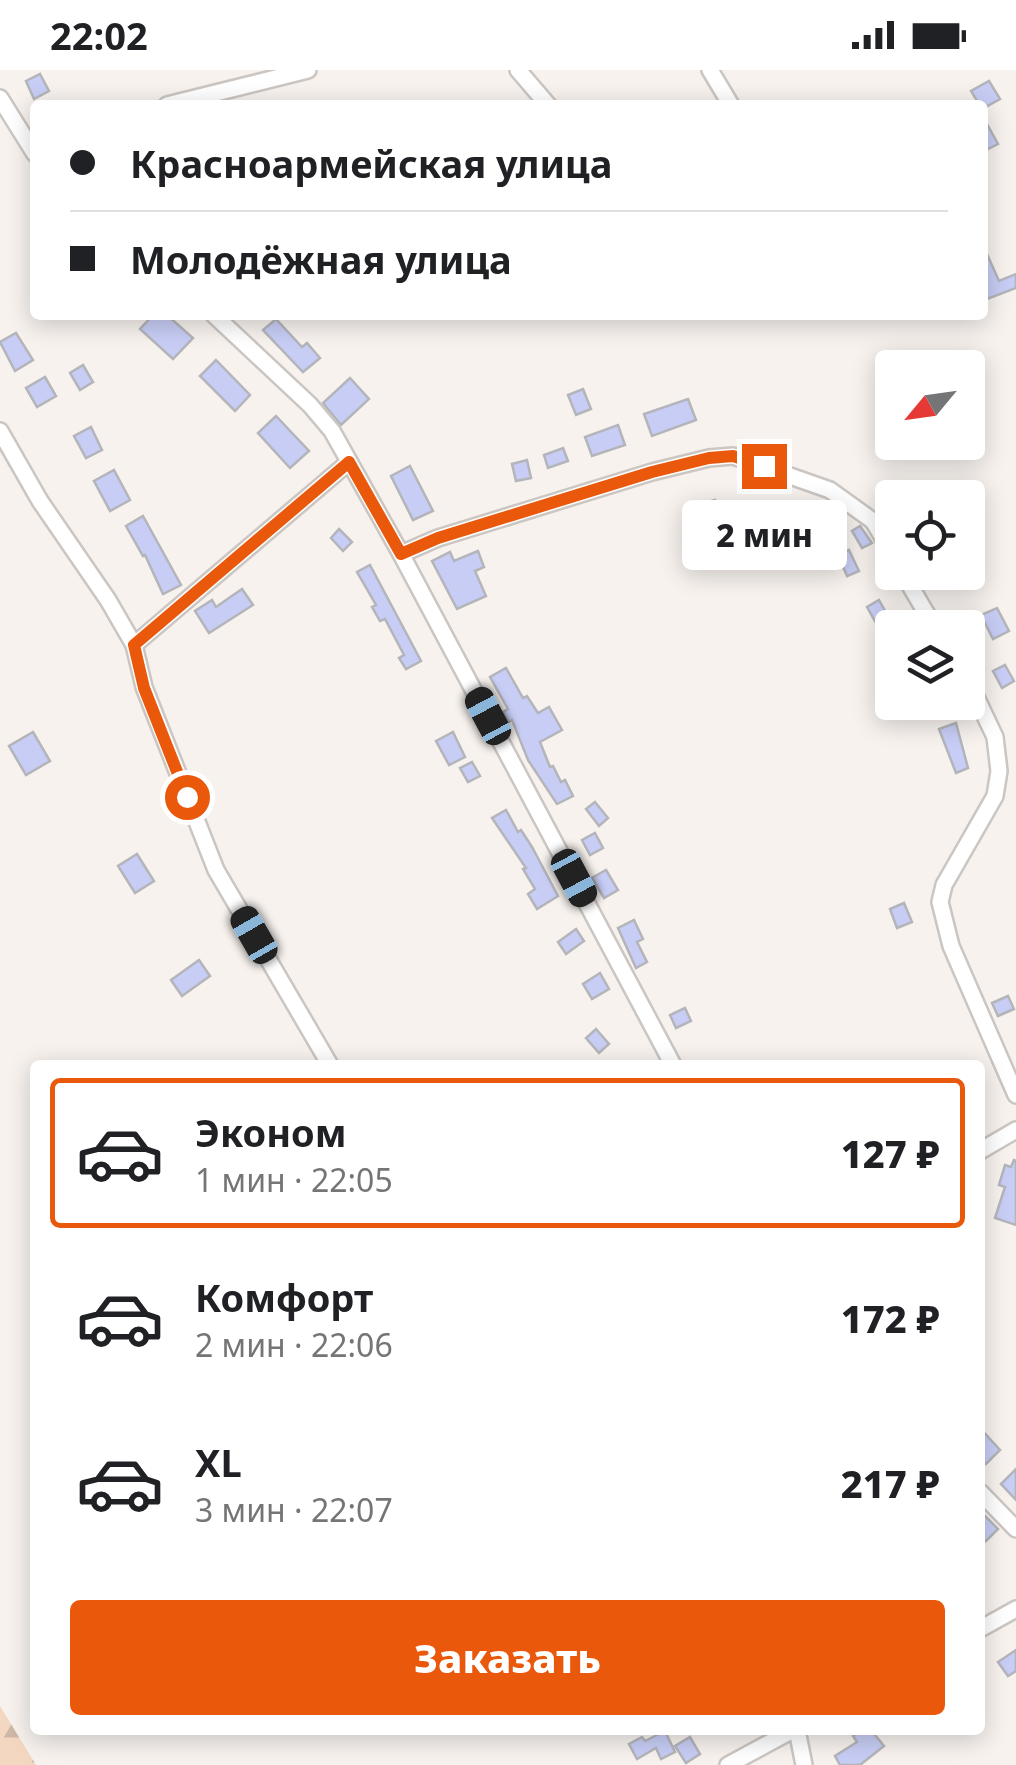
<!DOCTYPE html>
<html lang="ru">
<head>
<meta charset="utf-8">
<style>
	:root { --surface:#fff; --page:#f6f6f6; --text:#202124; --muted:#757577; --line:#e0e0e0; --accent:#ea580c }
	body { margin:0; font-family:"Noto Sans",sans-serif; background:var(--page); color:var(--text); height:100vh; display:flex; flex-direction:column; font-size:38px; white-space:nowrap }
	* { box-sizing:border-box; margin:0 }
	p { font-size:32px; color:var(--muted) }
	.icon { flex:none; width:55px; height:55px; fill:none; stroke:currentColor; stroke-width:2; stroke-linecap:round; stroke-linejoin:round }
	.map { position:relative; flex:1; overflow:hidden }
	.panel { position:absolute; left:30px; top:990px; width:955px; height:675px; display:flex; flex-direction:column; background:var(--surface); border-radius:10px; box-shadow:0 5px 25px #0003 }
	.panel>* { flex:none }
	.banner { position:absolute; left:30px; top:30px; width:958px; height:220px; border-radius:10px; box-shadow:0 5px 25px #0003; display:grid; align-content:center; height:220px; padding:0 40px; background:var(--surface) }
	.needle { width:65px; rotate:241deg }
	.tools { position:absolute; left:875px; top:280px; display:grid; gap:20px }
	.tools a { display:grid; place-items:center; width:110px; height:110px; border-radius:10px; background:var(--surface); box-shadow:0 5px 25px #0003; font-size:50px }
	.end { position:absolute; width:45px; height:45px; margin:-22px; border:12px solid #ea580c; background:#fff; box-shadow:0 0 0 5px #fff }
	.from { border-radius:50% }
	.bubble { position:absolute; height:70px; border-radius:10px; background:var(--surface); box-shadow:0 5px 25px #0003; font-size:32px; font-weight:800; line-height:70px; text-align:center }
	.car { position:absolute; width:30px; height:60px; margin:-30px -15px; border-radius:12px; box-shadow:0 0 8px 2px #0007; background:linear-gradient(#222 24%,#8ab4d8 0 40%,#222 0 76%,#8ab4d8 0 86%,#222 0) }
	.banner b { display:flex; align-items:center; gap:35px; height:95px; font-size:38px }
	.banner b+b { border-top:2px solid var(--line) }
	.banner i { width:25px; height:25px; background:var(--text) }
	ul { padding:18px 0 0; list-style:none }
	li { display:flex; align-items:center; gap:30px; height:150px; margin:0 20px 15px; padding:0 20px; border:5px solid transparent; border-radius:10px }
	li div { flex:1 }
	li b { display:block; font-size:38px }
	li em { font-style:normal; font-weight:800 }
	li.current { border-color:var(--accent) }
	li>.icon { width:90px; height:90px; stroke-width:1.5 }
	.primary-button { display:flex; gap:20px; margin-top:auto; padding:20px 40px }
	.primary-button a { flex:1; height:115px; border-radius:10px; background:var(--accent); color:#fff; font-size:40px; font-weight:800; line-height:115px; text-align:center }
	.status { display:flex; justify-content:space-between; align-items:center; height:70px; padding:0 50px; background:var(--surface); direction:ltr }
	.status svg { height:28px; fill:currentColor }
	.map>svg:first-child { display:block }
	.forest { fill:url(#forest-firs) }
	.building { fill:#c7cdf5; stroke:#b4b5ba; stroke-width:2.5 }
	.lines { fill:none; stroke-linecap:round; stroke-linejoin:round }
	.minor-casing { stroke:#cbc6c2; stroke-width:20 }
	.minor { stroke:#fff; stroke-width:15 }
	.route { stroke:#ea580c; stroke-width:12 }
</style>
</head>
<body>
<div class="status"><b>22:02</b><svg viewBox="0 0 49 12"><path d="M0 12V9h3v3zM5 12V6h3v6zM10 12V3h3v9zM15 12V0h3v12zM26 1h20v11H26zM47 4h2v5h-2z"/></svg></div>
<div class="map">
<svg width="1016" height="1695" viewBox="0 0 1016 1695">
	<defs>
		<pattern id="forest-firs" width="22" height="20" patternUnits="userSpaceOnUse" patternTransform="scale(2.5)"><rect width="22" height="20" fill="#f3d7c1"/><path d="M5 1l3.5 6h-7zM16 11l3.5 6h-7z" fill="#d0b8a6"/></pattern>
	</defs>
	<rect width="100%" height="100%" fill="#f7f2ee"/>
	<polygon class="forest" points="0,1636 36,1695 0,1695"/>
	<g class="building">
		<polygon points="40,4 49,21 34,29 26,11"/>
		<polygon points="989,11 1000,29 982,39 971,21"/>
		<polygon points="982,45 998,74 982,82"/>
		<polygon points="982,173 999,211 1016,204 1016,218 982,231"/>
		<polygon points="153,245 167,245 193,268 173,289 140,259"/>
		<polygon points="276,249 302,277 307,273 320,288 303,302 263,260"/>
		<polygon points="16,263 33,290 15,301 0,272"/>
		<polygon points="216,290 250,325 235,341 200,306"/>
		<polygon points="83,295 93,312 80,320 70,303"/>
		<polygon points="45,307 56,326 37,337 26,318"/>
		<polygon points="350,308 369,329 341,355 323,333"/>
		<polygon points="583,319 591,339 576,345 568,325"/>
		<polygon points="688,329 696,350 652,366 644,344"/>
		<polygon points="276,346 309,381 290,398 258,363"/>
		<polygon points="618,355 625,375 592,386 585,367"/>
		<polygon points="91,357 102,380 86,388 74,366"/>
		<polygon points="563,378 568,391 548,398 544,385"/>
		<polygon points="527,390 531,408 516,411 512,394"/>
		<polygon points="410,396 433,441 413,450 391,406"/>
		<polygon points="114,400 130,430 110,441 94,411"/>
		<polygon points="715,430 722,457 703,462 696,435"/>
		<polygon points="143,446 181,515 163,524 145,485 143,486 126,456"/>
		<polygon points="860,456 872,473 862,478 852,461"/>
		<polygon points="339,459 352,472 343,481 331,468"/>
		<polygon points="849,480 859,501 847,506 838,485"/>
		<polygon points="478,481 484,497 475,501 486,526 457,539 432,491 450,482 454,491"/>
		<polygon points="370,495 421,591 406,599 399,588 404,585 385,549 380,551 372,537 376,535 357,502"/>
		<polygon points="242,519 253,535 209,563 195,541 212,530 216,537"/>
		<polygon points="879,530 888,546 876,553 867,537"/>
		<polygon points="997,538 1009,561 993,569 981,545"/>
		<polygon points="1005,595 1014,611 1002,618 993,601"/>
		<polygon points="506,598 523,628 527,626 538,643 549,637 562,660 540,672 550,697 553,696 561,712 565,710 573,726 557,734 528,690 512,650 509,652 503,642 508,639 490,607"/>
		<polygon points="956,653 968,698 956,703 939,659"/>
		<polygon points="33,662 50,691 26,705 9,676"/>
		<polygon points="453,662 465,687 449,695 436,671"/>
		<polygon points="472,692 480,706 468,712 460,698"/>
		<polygon points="595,732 608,748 599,756 586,739"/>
		<polygon points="506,740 518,762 521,760 532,777 558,826 537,839 528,824 535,819 523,799 526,798 492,748"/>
		<polygon points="595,763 603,778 590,785 582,770"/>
		<polygon points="137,784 154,811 135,823 118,796"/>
		<polygon points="606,800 618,820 604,828 592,808"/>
		<polygon points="904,833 912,852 897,858 890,839"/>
		<polygon points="634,850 643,869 637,872 647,892 636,898 618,858"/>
		<polygon points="576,859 584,871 566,884 558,872"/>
		<polygon points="199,890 210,906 182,926 171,910"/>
		<polygon points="600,903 609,919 592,929 583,914"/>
		<polygon points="1008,926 1014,939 998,946 992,933"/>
		<polygon points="685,938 691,951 676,958 670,945"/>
		<polygon points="596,959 609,974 599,983 586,968"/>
		<polygon points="1014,1090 1016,1091 1016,1155 995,1148 1005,1117 999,1115 1005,1095 1011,1097"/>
		<polygon points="980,1358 1000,1380 986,1394 980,1388"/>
		<polygon points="1016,1399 1016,1430 1001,1414"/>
		<polygon points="985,1446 998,1459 986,1471 980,1466 980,1451"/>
		<polygon points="1016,1580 1016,1601 1008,1606 998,1592"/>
		<polygon points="861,1660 871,1660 884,1676 860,1695 840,1695 835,1686 857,1672 853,1666"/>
		<polygon points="665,1661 675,1682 661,1689 656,1678 637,1689 629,1674 642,1667 645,1671"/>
		<polygon points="690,1667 700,1684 686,1693 675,1676"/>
	</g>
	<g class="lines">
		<g class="minor-casing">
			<g id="minor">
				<polyline points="518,0 548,35"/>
				<polyline points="710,0 731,35"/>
				<polyline points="0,28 35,84"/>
				<polyline points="167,35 308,0"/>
				<polyline points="214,245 310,335 332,361 401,484 673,995"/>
				<polyline points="0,361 40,431 108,530 134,575 144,617 216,800 330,995"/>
				<polyline points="401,484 438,468 652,402 709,388 733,386 830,420 873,451 892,483"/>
				<polyline points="902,502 935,558"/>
				<polyline points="134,575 349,392"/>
				<polyline points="968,610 995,667 999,701 995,726 944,815 940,832 951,876 1016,1025"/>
				<polyline points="980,1081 1016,1060"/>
				<polyline points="980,1422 1016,1459"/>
				<polyline points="980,1559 1016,1539"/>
				<polyline points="797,1660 804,1695"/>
				<polyline points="728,1695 793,1660"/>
			</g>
		</g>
		<use href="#minor" class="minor"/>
	</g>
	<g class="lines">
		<polyline class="route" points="187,727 144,618 134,575 349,392 401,484 438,468 652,402 709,388 733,386 764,396"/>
	</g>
</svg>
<div class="tools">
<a><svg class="needle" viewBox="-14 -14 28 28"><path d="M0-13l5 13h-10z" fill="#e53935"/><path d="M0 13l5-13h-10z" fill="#757577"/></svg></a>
<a><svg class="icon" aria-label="locate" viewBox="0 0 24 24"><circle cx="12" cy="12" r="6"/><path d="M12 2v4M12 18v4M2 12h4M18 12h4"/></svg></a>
<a><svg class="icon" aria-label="layers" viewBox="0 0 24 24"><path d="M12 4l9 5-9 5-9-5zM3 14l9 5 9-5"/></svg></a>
</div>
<i class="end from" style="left:187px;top:727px"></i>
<i class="end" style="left:764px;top:396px"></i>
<div class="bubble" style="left:682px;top:430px;width:165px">2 мин</div>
<i class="car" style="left:488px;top:646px;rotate:332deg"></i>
<i class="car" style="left:574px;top:808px;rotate:152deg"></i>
<i class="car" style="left:254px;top:865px;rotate:330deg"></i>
<div class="banner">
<b><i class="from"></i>Красноармейская улица</b>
<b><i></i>Молодёжная улица</b>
</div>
<section class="panel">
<ul>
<li class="current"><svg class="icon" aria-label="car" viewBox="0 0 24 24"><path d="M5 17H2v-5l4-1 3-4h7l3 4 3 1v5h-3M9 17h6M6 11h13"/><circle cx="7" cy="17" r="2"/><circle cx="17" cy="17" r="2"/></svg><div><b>Эконом</b><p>1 мин · 22:05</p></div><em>127 ₽</em></li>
<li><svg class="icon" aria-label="car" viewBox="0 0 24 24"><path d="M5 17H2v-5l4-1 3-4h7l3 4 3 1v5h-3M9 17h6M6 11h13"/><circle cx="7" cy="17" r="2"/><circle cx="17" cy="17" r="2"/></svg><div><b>Комфорт</b><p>2 мин · 22:06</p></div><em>172 ₽</em></li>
<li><svg class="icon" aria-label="car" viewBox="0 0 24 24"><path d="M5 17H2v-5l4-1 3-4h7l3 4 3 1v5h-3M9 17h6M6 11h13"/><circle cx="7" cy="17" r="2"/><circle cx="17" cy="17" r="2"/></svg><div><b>XL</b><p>3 мин · 22:07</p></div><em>217 ₽</em></li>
</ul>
<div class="primary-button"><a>Заказать</a></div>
</section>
</div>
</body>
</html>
